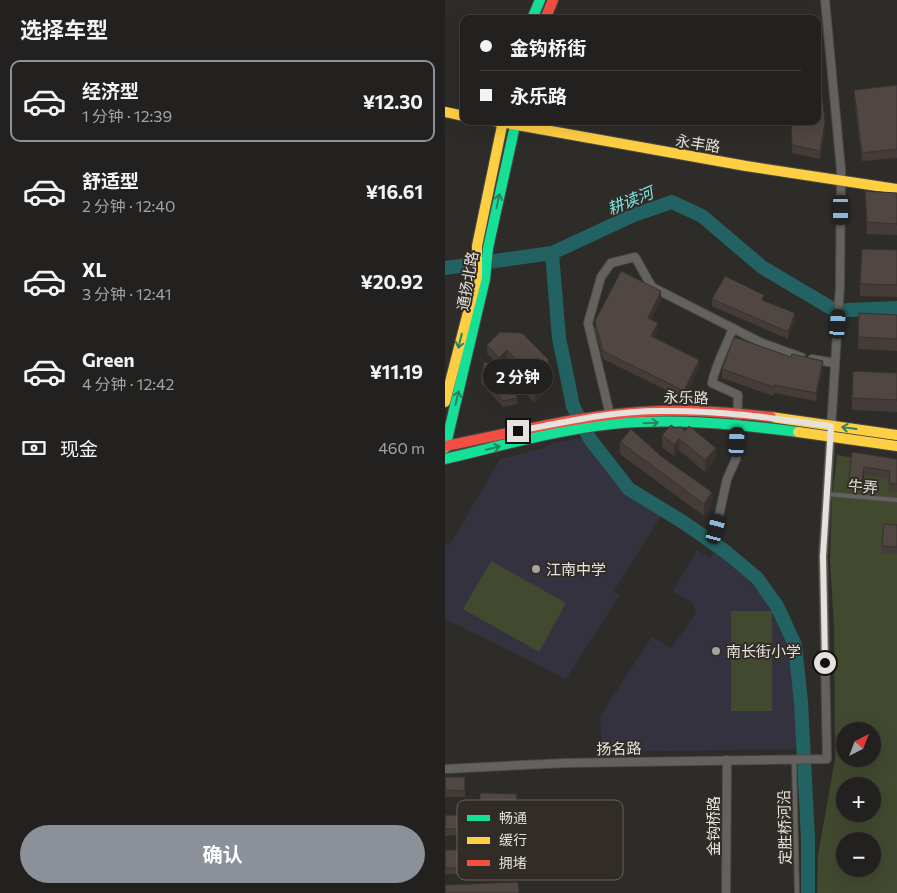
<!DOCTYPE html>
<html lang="zh">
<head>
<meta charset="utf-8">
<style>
	:root { --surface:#22211f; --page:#2e2e2c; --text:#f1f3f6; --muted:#a2a3a4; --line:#3f3e3d; --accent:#8c9099 }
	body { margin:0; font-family:Commissioner,"Noto Sans SC",sans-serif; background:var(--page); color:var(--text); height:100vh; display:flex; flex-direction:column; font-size:19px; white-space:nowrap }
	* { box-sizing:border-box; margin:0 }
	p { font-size:16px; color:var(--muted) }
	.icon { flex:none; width:28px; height:28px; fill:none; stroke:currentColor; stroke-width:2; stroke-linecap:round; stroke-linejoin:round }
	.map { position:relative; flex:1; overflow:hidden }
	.side { display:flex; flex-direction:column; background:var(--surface); width:445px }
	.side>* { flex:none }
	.banner { position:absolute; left:15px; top:15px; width:361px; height:110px; border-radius:10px; box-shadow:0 5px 20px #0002,0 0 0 1px var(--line); display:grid; align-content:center; height:110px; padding:0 20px; background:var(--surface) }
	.needle { width:32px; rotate:42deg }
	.controls { position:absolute; left:391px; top:722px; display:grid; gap:10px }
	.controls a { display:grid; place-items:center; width:45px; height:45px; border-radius:50%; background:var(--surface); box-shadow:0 5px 20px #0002,0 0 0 1px var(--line); font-size:25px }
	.end { position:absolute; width:22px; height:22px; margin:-11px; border:6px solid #e5e2de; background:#111; box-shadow:0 0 0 2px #111 }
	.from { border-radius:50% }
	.bubble { position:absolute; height:35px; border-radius:18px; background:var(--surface); box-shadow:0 5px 20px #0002,0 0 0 1px var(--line); font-size:16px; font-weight:700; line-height:35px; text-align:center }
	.car { position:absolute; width:15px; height:30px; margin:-15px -8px; border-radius:6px; box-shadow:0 0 4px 1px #0007; background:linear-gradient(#222 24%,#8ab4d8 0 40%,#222 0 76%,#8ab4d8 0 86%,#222 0) }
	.banner b { display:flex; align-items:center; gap:18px; height:48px; font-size:19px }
	.banner b+b { border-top:1px solid var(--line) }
	.banner i { width:12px; height:12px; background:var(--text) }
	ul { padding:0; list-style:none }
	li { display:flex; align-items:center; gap:15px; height:82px; margin:0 10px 8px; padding:0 10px; border:2px solid transparent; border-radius:10px }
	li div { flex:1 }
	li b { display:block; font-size:19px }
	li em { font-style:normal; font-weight:700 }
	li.current { border-color:var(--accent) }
	li>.icon { width:45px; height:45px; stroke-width:1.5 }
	h2 { padding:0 20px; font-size:22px; line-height:60px }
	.pay { display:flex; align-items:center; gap:12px; height:55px; padding:0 20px; font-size:19px }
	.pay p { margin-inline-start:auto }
	.cta { display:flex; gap:10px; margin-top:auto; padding:10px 20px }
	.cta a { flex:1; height:58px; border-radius:30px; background:var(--accent); color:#fff; font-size:20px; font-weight:700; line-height:58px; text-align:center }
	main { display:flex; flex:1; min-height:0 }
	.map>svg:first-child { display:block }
	.education { fill:#353240 }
	.green { fill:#41492f; fill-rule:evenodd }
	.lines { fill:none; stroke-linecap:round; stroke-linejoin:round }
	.river { stroke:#236262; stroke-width:14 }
	.lane-casing { stroke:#4c4a47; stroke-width:6 }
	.street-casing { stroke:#4c4a47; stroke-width:10 }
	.fast-casing { stroke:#4c4a47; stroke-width:12 }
	.slow-casing { stroke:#4c4a47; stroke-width:12 }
	.jam-casing { stroke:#4c4a47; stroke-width:12 }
	.lane { stroke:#64625f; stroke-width:4 }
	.street { stroke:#64625f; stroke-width:8 }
	.fast { stroke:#16e098; stroke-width:10 }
	.slow { stroke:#ffcf43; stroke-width:10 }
	.jam { stroke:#f24e42; stroke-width:10 }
	.wall { fill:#453c39 }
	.shaded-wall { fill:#38312e }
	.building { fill:#504642; stroke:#38312e }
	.oneway { stroke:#24865f }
	.route { stroke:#e5e2de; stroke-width:6 }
	.poi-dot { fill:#a5a29f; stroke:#312d26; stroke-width:2 }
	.labels { text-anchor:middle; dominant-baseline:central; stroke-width:4; stroke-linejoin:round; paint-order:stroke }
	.street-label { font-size:15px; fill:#e5e2de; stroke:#312d26 }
	.poi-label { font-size:15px; fill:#e5e2de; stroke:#312d26; text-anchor:start }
	.water-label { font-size:16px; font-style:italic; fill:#7ce4e5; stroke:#312d26 }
	.key { fill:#312d26; stroke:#67635d; stroke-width:1 }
	.key-label { font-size:14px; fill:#e5e2de }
</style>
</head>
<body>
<main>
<section class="side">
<h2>选择车型</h2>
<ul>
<li class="current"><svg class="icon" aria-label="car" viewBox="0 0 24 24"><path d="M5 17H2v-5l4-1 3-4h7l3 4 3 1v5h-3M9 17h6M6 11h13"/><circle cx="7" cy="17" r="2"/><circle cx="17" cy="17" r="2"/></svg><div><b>经济型</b><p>1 分钟 · 12:39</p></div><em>¥12.30</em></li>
<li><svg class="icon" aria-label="car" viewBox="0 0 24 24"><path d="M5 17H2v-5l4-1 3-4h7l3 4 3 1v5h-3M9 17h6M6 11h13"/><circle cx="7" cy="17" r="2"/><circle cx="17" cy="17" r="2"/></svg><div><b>舒适型</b><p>2 分钟 · 12:40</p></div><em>¥16.61</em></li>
<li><svg class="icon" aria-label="car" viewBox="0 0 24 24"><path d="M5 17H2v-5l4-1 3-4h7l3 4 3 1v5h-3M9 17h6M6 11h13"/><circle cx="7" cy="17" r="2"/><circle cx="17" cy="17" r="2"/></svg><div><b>XL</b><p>3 分钟 · 12:41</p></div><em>¥20.92</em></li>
<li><svg class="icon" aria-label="car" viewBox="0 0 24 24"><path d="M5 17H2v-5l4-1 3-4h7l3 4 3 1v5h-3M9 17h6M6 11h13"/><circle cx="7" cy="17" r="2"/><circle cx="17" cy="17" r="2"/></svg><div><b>Green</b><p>4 分钟 · 12:42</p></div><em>¥11.19</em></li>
</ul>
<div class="pay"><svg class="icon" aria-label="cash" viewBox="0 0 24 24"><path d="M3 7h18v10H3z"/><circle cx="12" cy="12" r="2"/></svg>现金<p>460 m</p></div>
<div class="cta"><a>确认</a></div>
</section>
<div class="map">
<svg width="452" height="893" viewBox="0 0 452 893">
	<rect width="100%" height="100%" fill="#2e2c29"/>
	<g class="education">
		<polygon points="143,437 155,461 177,486 216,516 169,591 175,595 121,679 0,619 0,543 5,545 55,459 99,448 108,443"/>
		<polygon points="252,550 265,558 270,550 302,579 323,603 345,653 353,749 161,752 157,740 155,716 207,637 226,648 251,613 249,604 228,591"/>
	</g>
	<g class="green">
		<path d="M392,455L452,465V893H372L373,855L390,759L389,627L385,561L387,499ZM400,731H428V759H400ZM400,786H428V814H400ZM400,841H428V869H400Z"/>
		<polygon points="46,561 121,603 94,652 18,609"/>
		<rect x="286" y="611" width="41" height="100"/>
	</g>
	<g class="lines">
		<g class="river">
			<polyline points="107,253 114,338 128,406 145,439 184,489 238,522 281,552 312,578 332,606 350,645 356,702 363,838 363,893"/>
			<polyline points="0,268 107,253 189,215 227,202 257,216 317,267 386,308"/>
			<polyline points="403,310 452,308"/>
		</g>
		<g class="lane-casing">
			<g id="lane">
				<polyline points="382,494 452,500"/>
				<polyline points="349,760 352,893"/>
			</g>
		</g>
		<g class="street-casing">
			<g id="street">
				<polyline points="367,359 390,363"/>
				<polyline points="165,415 143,323 156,277 166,263 190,257 207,287 317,343 356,357"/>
				<path d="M271,529L282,479L291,459L293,395L267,383C271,363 281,347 288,328"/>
				<polyline points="0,769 120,763 382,759 378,556 395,286 396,170 380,0"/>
				<polyline points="281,893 282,760"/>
			</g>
		</g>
		<g class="fast-casing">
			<g id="fast">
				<polyline points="87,19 95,0"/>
				<polyline points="0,448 40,279 43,248 71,121"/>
				<path d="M0,459C55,446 111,430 167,424C229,418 292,424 353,432"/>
			</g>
		</g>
		<g class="slow-casing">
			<g id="slow">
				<polyline points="0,112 19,116"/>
				<polyline points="50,121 301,166 452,189"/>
				<polyline points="0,402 32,277 32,246 58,121"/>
				<polyline points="326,417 452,435"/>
				<polyline points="353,432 452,446"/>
			</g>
		</g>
		<g class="jam-casing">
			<g id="jam">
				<polyline points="100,19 108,0"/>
				<path d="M0,446C71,432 143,413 215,411C252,410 289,413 326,417"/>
			</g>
		</g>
		<use href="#lane" class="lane"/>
		<use href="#street" class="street"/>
		<use href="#fast" class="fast"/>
		<use href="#slow" class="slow"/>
		<use href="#jam" class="jam"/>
	</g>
	<g class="wall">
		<polygon points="452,85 452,158 417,161 409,98 409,90"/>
		<polygon points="346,121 380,131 375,159 347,153"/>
		<polygon points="420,191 452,193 452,235 422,234"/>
		<polygon points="452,250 452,297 415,296 415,284"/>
		<polygon points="267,299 319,301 350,320 343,339 267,306"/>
		<polygon points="216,300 206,320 213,331 209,338 254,368 239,399 158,359 150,329 150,321"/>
		<polygon points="452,315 452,351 413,349 413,337"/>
		<polygon points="55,332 105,388 90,403 78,391 78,383 82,378 62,358 54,366 42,353 42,345"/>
		<polygon points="452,368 452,412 407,410 407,398 452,373"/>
		<polygon points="277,369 378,369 371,401 329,393 328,396 277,378"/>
		<polygon points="36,377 72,398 72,404 58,407 36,383"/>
		<polygon points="226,425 271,459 260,472 234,450 229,456 217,447 217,435"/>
		<polygon points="175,442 267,504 259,516 175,454"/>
		<polygon points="407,452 452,459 452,492 444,491 444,479 419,475 417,489 404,487 404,479"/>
		<polygon points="452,525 452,554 437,553 437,546"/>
		<rect x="0" y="777" width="20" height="20"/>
		<polygon points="35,793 72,794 71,812 35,811"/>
		<polygon points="0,815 12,815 13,835 0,836"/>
		<polygon points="65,821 66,839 36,840 35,822"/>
		<rect x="0" y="850" width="19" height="24"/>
		<polygon points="36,854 76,863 76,870 37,873"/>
	</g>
	<g class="shaded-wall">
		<polygon points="380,122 380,131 375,159 375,151"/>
		<polygon points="216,291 216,300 203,327 203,318"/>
		<polygon points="350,313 350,320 343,339 343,332"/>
		<polygon points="213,323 213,331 206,345 206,336"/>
		<polygon points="62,350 62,358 54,366 54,358"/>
		<polygon points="254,360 254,368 239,399 239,391"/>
		<polygon points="378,361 378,369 371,401 371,393"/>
		<polygon points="105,380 105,388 90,403 90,395"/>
		<polygon points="234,439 234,450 229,456 229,445"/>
		<polygon points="271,448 271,459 260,472 260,460"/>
		<polygon points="419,467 419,475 417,489 417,481"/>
		<polygon points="267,492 267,504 259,516 259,504"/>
	</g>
	<g class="building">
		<polygon points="372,45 380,122 375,151 347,145 346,121 372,121"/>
		<polygon points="452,85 452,149 417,153 409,90"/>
		<polygon points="420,191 452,193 452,224 422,222"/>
		<polygon points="417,249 452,250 452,285 415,284"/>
		<polygon points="176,271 216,291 203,318 213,323 206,336 254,360 239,391 158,351 150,321"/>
		<polygon points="280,276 319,295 317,300 350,313 343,332 267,299"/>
		<polygon points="414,313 452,315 452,339 413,337"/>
		<polygon points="55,332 77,333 103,359 105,380 90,395 78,383 86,374 62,350 54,358 42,345"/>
		<polygon points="289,337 346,357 347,354 378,361 371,393 329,385 328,387 277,369"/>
		<polygon points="39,362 48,364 71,389 72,398 58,401 36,377"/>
		<polygon points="452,368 452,400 407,398 408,371 452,373"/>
		<polygon points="226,425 230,428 236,427 240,431 244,426 271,448 260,460 234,439 229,445 217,435"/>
		<polygon points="186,429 217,457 267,492 259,504 175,442"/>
		<polygon points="407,452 452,459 452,484 444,483 445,471 419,467 417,481 404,479"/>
		<polygon points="439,524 452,525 452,547 437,546"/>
		<polygon points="0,777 20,777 20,791 0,790"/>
		<polygon points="35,793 72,794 71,806 35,805"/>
		<polygon points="0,815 12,815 13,829 0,829"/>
		<rect x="0" y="850" width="19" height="18"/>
		<polygon points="73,882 74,893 0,893 0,885"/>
	</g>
	<defs><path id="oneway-shaft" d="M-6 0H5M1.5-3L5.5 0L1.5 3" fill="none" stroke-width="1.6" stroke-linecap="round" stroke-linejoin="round" transform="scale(1.25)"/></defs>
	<g class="oneway">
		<use href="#oneway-shaft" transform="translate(53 201) rotate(-78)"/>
		<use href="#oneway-shaft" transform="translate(15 341) rotate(104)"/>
		<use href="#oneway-shaft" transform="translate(12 398) rotate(-77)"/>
		<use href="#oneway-shaft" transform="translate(206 423) rotate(-2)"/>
		<use href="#oneway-shaft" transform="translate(404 428) rotate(-172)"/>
		<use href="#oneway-shaft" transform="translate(48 448) rotate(-13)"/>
	</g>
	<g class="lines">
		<path class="route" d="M73,431C120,422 167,411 216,411C273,410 329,418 386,426L378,556L380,663"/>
	</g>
	<g class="poi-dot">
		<circle cx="91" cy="569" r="5"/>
		<circle cx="271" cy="651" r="5"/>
	</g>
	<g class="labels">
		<g class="street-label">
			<text transform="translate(253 143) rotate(9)">永丰路</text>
			<text transform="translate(22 281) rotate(-80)">通扬北路</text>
			<text transform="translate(241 397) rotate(1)">永乐路</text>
			<text transform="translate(418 486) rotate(5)">牛弄</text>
			<text transform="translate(174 748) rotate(-1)">扬名路</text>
			<text transform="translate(268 826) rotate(-90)">金钩桥路</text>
			<text transform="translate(339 827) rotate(-91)">定胜桥河沿</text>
		</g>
		<g class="poi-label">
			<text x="101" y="569">江南中学</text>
			<text x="281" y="651">南长街小学</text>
		</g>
		<g class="water-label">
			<text transform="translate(185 200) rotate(-22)">耕读河</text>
		</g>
	</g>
	<rect x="12" y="800" width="166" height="80" rx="8" class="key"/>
	<rect x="22" y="815" width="23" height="6" fill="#16e098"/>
	<rect x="22" y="837" width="23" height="7" fill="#ffcf43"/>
	<rect x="22" y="860" width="23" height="6" fill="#f24e42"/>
	<g class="key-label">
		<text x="54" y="823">畅通</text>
		<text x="54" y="845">缓行</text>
		<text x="54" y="868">拥堵</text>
	</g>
</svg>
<div class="controls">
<a><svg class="needle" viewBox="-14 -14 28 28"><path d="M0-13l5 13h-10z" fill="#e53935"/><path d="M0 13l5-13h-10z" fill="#a2a3a4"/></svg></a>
<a>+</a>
<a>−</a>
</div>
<i class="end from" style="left:380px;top:663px"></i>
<i class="end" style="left:73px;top:431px"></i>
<div class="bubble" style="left:38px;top:359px;width:70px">2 分钟</div>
<i class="car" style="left:396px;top:210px;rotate:180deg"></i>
<i class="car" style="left:393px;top:324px;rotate:4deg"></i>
<i class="car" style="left:292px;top:442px;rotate:3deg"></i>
<i class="car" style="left:271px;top:529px;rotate:15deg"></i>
<div class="banner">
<b><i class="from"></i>金钩桥街</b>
<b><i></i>永乐路</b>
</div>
</div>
</main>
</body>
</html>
